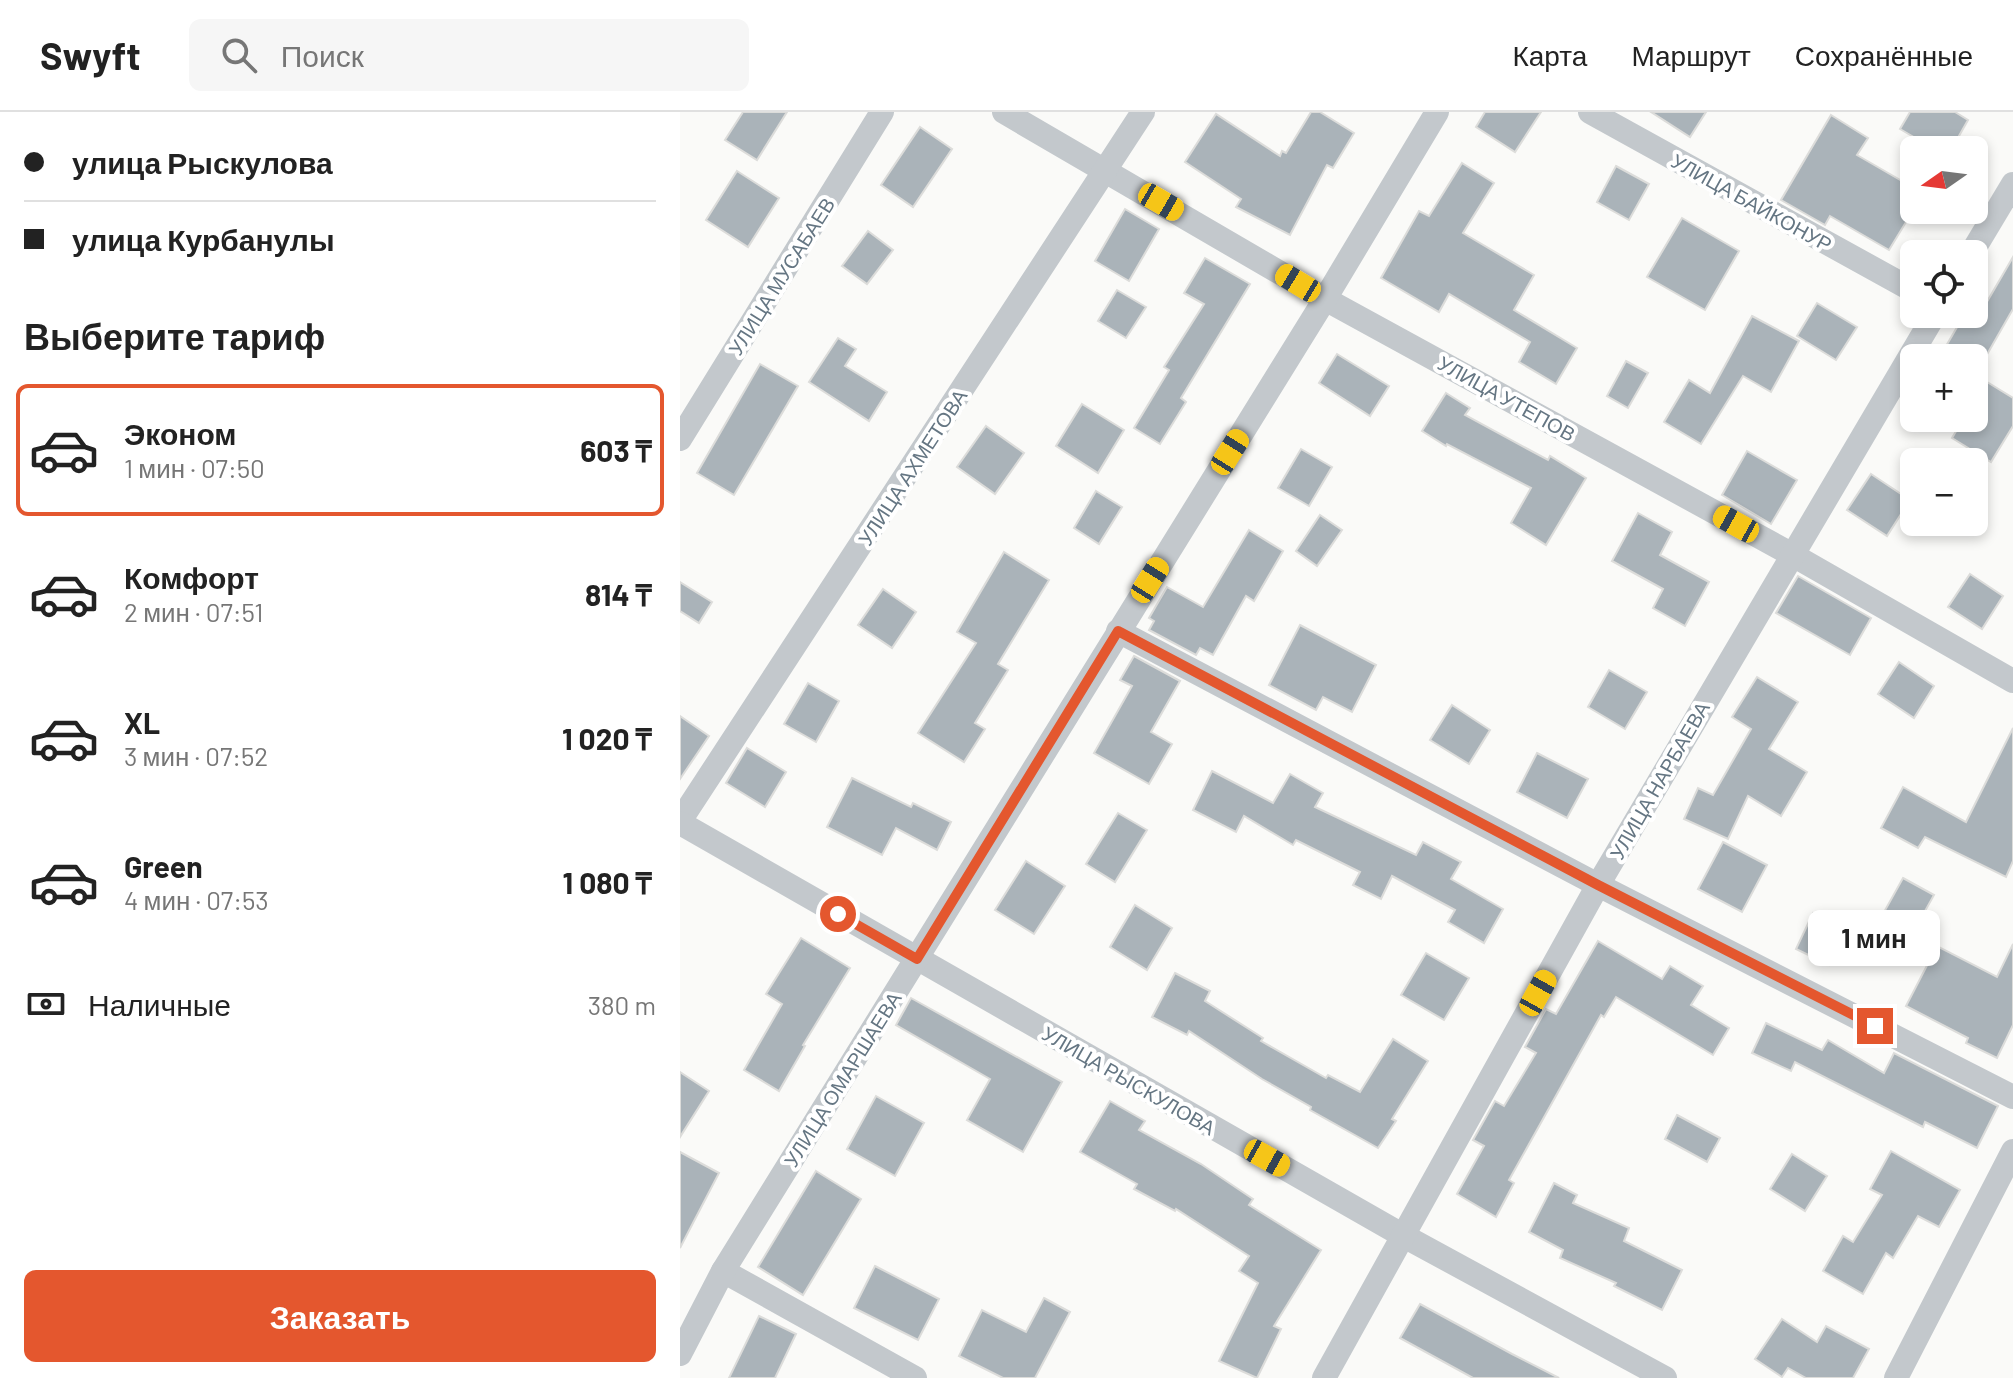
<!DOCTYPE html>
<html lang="ru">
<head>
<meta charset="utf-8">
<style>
	:root { --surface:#fff; --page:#f6f6f6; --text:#222; --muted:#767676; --line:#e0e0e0; --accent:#e4572e }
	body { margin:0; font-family:Barlow,sans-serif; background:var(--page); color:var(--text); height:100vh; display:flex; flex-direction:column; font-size:30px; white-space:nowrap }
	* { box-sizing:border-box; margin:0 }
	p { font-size:26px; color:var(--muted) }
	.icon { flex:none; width:44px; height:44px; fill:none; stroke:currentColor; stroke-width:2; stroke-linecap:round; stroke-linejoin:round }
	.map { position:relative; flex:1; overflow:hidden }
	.side { display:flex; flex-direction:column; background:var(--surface); width:680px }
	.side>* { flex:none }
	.hud { display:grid; align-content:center; height:176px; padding:0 24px; background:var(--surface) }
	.needle { width:52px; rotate:256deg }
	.fabs { position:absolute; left:1220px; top:24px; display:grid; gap:16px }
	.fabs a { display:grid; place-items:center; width:88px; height:88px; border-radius:12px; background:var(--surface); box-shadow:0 4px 12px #0003; font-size:40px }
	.end { position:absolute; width:36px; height:36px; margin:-18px; border:10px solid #e4572e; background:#fff; box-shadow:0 0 0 4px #fff }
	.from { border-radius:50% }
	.bubble { position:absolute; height:56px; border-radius:12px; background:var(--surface); box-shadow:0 4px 12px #0003; font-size:26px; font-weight:700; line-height:56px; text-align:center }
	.car { position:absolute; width:24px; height:48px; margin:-24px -12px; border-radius:10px; box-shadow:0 0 6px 2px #0007; background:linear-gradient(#f5c518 24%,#345 0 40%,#f5c518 0 76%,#345 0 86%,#f5c518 0) }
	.hud b { display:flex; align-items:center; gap:28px; height:76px; font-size:30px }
	.hud b+b { border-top:2px solid var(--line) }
	.hud i { width:20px; height:20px; background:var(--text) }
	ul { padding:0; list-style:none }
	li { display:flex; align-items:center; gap:24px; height:132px; margin:0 16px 12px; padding:0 8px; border:4px solid transparent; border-radius:12px }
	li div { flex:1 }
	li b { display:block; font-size:30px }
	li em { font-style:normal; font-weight:700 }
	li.selected { border-color:var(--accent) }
	li>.icon { width:72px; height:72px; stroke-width:1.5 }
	h2 { padding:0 24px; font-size:36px; line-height:96px }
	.pay { display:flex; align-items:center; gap:20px; height:88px; padding:0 24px; font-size:30px }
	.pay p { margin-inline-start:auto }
	.button { display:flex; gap:16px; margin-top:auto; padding:16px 24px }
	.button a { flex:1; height:92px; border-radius:12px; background:var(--accent); color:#fff; font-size:32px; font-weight:700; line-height:92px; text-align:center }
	header { display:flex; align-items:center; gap:48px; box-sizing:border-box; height:112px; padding:0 40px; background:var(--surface); border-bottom:2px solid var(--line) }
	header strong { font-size:38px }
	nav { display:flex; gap:44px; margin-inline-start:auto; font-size:28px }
	.search { width:560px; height:72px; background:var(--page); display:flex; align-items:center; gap:20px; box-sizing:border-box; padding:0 28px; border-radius:12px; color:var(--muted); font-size:30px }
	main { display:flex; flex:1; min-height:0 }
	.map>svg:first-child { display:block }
	.building { fill:#aab3b9; stroke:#dcdcda; stroke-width:2 }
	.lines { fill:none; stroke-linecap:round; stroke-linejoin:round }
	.minor { stroke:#c3c8cc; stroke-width:24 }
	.route { stroke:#e4572e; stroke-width:10 }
	.labels { text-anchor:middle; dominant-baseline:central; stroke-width:8; stroke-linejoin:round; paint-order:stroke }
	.street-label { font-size:20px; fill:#657683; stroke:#fff }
</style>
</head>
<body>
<header>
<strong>Swyft</strong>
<div class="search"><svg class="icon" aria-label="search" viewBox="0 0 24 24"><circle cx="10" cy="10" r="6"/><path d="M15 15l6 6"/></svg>Поиск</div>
<nav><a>Карта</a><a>Маршрут</a><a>Сохранённые</a></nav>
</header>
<main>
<section class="side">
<div class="hud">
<b><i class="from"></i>улица Рыскулова</b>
<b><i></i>улица Курбанулы</b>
</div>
<h2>Выберите тариф</h2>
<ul>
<li class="selected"><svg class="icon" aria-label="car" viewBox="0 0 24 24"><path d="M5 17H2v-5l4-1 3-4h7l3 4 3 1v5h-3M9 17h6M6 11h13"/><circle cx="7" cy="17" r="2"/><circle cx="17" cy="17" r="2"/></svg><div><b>Эконом</b><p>1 мин · 07:50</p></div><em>603 ₸</em></li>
<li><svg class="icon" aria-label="car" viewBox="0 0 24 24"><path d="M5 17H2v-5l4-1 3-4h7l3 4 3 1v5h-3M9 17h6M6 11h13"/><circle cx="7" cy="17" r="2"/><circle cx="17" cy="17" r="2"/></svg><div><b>Комфорт</b><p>2 мин · 07:51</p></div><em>814 ₸</em></li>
<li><svg class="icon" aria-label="car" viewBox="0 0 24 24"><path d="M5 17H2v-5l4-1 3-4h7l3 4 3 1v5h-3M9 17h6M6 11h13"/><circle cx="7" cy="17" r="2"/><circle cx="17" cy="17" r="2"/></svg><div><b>XL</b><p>3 мин · 07:52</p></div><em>1 020 ₸</em></li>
<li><svg class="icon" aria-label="car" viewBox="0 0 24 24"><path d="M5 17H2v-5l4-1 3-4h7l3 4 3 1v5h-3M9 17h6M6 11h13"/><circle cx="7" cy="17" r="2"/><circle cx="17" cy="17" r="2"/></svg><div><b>Green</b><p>4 мин · 07:53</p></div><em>1 080 ₸</em></li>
</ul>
<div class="pay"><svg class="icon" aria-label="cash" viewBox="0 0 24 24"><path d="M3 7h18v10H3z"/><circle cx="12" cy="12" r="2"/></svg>Наличные<p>380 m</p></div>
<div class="button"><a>Заказать</a></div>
</section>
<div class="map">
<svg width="1333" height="1266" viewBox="0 0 1333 1266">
	<rect width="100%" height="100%" fill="#fafaf8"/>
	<g class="building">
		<polygon points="63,0 107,0 77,48 45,28"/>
		<polygon points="631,0 640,0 674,21 653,56 647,53 610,123 556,95 561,87 505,50 536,2 600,44 602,39 606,41"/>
		<polygon points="805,0 861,0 835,40 796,15"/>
		<polygon points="971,0 1026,0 1010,25"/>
		<polygon points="1230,0 1275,0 1288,8 1271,38 1256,38 1220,17"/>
		<polygon points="1151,3 1188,26 1177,43 1234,76 1234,97 1209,138 1150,104 1145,113 1101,88"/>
		<polygon points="240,15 272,37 233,95 201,73"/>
		<polygon points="782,51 814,71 783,121 854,163 834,198 897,236 876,272 839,250 850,230 769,182 759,200 701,166 739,99 749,104"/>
		<polygon points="936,54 969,72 949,108 917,90"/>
		<polygon points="57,59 99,86 68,135 26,108"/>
		<polygon points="445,97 479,117 449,169 415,149"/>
		<polygon points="1002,106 1059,139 1025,198 967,165"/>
		<polygon points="188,119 213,138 187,172 162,154"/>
		<polygon points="1333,145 1333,197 1305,246 1259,246 1283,205 1294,212"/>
		<polygon points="525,146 570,172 501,286 506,290 480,332 454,316 489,258 484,255 524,192 504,181"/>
		<polygon points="437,178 466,195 446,226 418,209"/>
		<polygon points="1137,191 1177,215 1156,248 1117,224"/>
		<polygon points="1072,204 1119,229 1091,280 1063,264 1021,332 984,310 1009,268 1030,281"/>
		<polygon points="158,226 176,237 165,254 207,280 189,309 129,270"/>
		<polygon points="657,242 709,274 690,304 639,271"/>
		<polygon points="946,249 968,261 948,296 927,284"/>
		<polygon points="80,252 118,274 54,383 17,361"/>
		<polygon points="1294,262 1333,286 1333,314 1311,350 1272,326 1284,306 1294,306"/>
		<polygon points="766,281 790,296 785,303 868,348 870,344 906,366 866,433 831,411 851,376 767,332 766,334 742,319"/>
		<polygon points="402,292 444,318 418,361 376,334"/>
		<polygon points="306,314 344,341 315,382 277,355"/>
		<polygon points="621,337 652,355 629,394 598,376"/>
		<polygon points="1067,339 1117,368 1091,412 1042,383"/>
		<polygon points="1191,362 1230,388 1207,424 1167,398"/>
		<polygon points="416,379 442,395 419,432 394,416"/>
		<polygon points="958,401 992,420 980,443 1029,470 1005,514 973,496 983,477 932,449"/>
		<polygon points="640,403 662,418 637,454 616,439"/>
		<polygon points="569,418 603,439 574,489 566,484 533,543 520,536 516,543 469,518 474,509 469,506 487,475 523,495"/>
		<polygon points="324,440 369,468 318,552 328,558 295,611 305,617 284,650 238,621 296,531 277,520"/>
		<polygon points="1290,462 1323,484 1302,517 1268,495"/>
		<polygon points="1118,464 1191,506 1170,543 1096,501"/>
		<polygon points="0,470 32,490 19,511 0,499"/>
		<polygon points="203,477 236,500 212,536 178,513"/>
		<polygon points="620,513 696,553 672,600 643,585 636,598 589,573"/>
		<polygon points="454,544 500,569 471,620 492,632 469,672 414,641 452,574 440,568"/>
		<polygon points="1219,550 1254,574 1234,606 1198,582"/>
		<polygon points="929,558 967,580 945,617 908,595"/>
		<polygon points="1077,565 1118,590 1089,637 1127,660 1101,704 1068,684 1048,727 1004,707 1018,676 1033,683 1071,617 1052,605"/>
		<polygon points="128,571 159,589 136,630 104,612"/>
		<polygon points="772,593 810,618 789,652 750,628"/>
		<polygon points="0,604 29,624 0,667"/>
		<polygon points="1333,616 1333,749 1326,765 1245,725 1238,736 1201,716 1223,675 1286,710"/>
		<polygon points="67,636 106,660 85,695 46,671"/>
		<polygon points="857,641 908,667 887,706 837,680"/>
		<polygon points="532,659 593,691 610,662 643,681 635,695 736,743 743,730 781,750 771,767 823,797 804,831 768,810 775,798 712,764 701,787 673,773 680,760 616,728 613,733 564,704 556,720 513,698"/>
		<polygon points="172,666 231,695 233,691 271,710 257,738 216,716 202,743 147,715"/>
		<polygon points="438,701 467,718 435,770 406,752"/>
		<polygon points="1043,730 1087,753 1062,800 1018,777"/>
		<polygon points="346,749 385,774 354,822 315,798"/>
		<polygon points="1223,766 1254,783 1225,835 1194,818"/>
		<polygon points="455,793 492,816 467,858 430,835"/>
		<polygon points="1133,801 1166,818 1149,853 1116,837"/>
		<polygon points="121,826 170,856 123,933 125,934 99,979 64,958 102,892 86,882"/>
		<polygon points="918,829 982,867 990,854 1023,874 1011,893 1049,916 1033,943 936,885 924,905 921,903 829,1068 834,1071 816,1105 777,1082 804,1034 793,1028 815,989 824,994 856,941 845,935 866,897 876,902"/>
		<polygon points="1333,832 1333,913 1317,946 1286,931 1288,926 1226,894 1257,834 1317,865"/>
		<polygon points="746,841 789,866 764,908 721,883"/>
		<polygon points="495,861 530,879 525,889 583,926 581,929 646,966 648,963 680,980 713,927 748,949 712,1007 716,1009 698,1036 630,998 631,995 582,967 509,919 507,923 472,905"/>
		<polygon points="231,886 382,970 343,1040 287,1008 310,967 216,913"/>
		<polygon points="1086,911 1142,938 1148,928 1204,961 1214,941 1318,994 1297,1036 1245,1010 1243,1015 1115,950 1111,959 1072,941"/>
		<polygon points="0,960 29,979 0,1025"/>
		<polygon points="196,984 244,1011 215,1064 167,1037"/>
		<polygon points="430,989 465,1009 459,1018 521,1052 573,1087 569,1093 641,1138 594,1214 601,1217 577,1266 539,1249 578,1171 559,1159 569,1144 496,1097 495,1099 454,1077 457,1072 400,1040"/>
		<polygon points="997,1003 1040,1026 1027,1050 985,1027"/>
		<polygon points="1211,1039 1280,1078 1259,1115 1238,1104 1213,1146 1206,1141 1183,1182 1143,1159 1163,1124 1173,1130 1202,1083 1190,1077"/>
		<polygon points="0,1040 39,1061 0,1136"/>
		<polygon points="1112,1042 1147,1064 1125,1099 1090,1077"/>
		<polygon points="136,1059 181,1087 123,1183 78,1155"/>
		<polygon points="874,1071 897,1083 893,1091 949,1116 944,1129 1002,1158 982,1198 934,1174 936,1171 880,1146 883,1138 849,1120"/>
		<polygon points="195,1154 259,1187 238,1228 174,1196"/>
		<polygon points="364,1186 390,1200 355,1266 323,1266 279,1244 302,1198 346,1220"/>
		<polygon points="740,1192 832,1242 879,1266 793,1266 720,1226"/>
		<polygon points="79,1204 116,1222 95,1266 49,1266"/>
		<polygon points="1102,1207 1137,1230 1146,1214 1189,1237 1173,1266 1126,1266 1108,1256 1102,1265 1075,1247"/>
	</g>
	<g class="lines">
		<g class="minor">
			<polyline points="324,0 645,187 1111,442 1333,569"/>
			<polyline points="910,0 1234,179"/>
			<polyline points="1291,142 1333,72"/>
			<polyline points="0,327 202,0"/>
			<polyline points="438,519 918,773 1333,985"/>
			<polyline points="0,709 463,0"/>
			<polyline points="0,711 722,1123 985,1266"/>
			<polyline points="43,1159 235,1266"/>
			<polyline points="0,1242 43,1159 645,187 757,0"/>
			<polyline points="644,1266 918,773 1255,202"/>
			<polyline points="1216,1266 1333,1039"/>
		</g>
	</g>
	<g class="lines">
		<polyline class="route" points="158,802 237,847 438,519 918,773 1195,914"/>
	</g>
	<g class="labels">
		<g class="street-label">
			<text transform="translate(1072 90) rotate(29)">УЛИЦА БАЙКОНУР</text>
			<text transform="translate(101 164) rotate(-58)">УЛИЦА МУСАБАЕВ</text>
			<text transform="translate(827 286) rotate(29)">УЛИЦА УТЕПОВ</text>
			<text transform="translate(232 355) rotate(-57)">УЛИЦА АХМЕТОВА</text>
			<text transform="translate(979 668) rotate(-60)">УЛИЦА НАРБАЕВА</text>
			<text transform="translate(162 967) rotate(-58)">УЛИЦА ОМАРШАЕВА</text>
			<text transform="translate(449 968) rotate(30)">УЛИЦА РЫСКУЛОВА</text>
		</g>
	</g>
</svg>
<div class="fabs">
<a><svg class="needle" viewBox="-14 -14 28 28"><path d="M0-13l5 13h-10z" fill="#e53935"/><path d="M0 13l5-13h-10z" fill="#767676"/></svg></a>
<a><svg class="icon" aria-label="locate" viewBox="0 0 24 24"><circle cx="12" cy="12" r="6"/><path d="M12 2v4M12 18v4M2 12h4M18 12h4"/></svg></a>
<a>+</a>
<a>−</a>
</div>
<i class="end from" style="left:158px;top:802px"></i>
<i class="end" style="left:1195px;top:914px"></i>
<div class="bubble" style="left:1128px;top:798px;width:132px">1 мин</div>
<i class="car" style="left:481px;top:90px;rotate:120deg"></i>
<i class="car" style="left:618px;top:171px;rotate:301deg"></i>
<i class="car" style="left:550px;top:340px;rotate:32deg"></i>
<i class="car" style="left:1056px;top:412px;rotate:299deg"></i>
<i class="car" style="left:470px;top:468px;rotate:32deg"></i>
<i class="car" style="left:858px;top:881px;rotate:29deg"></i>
<i class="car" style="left:587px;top:1046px;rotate:119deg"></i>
</div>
</main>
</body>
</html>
